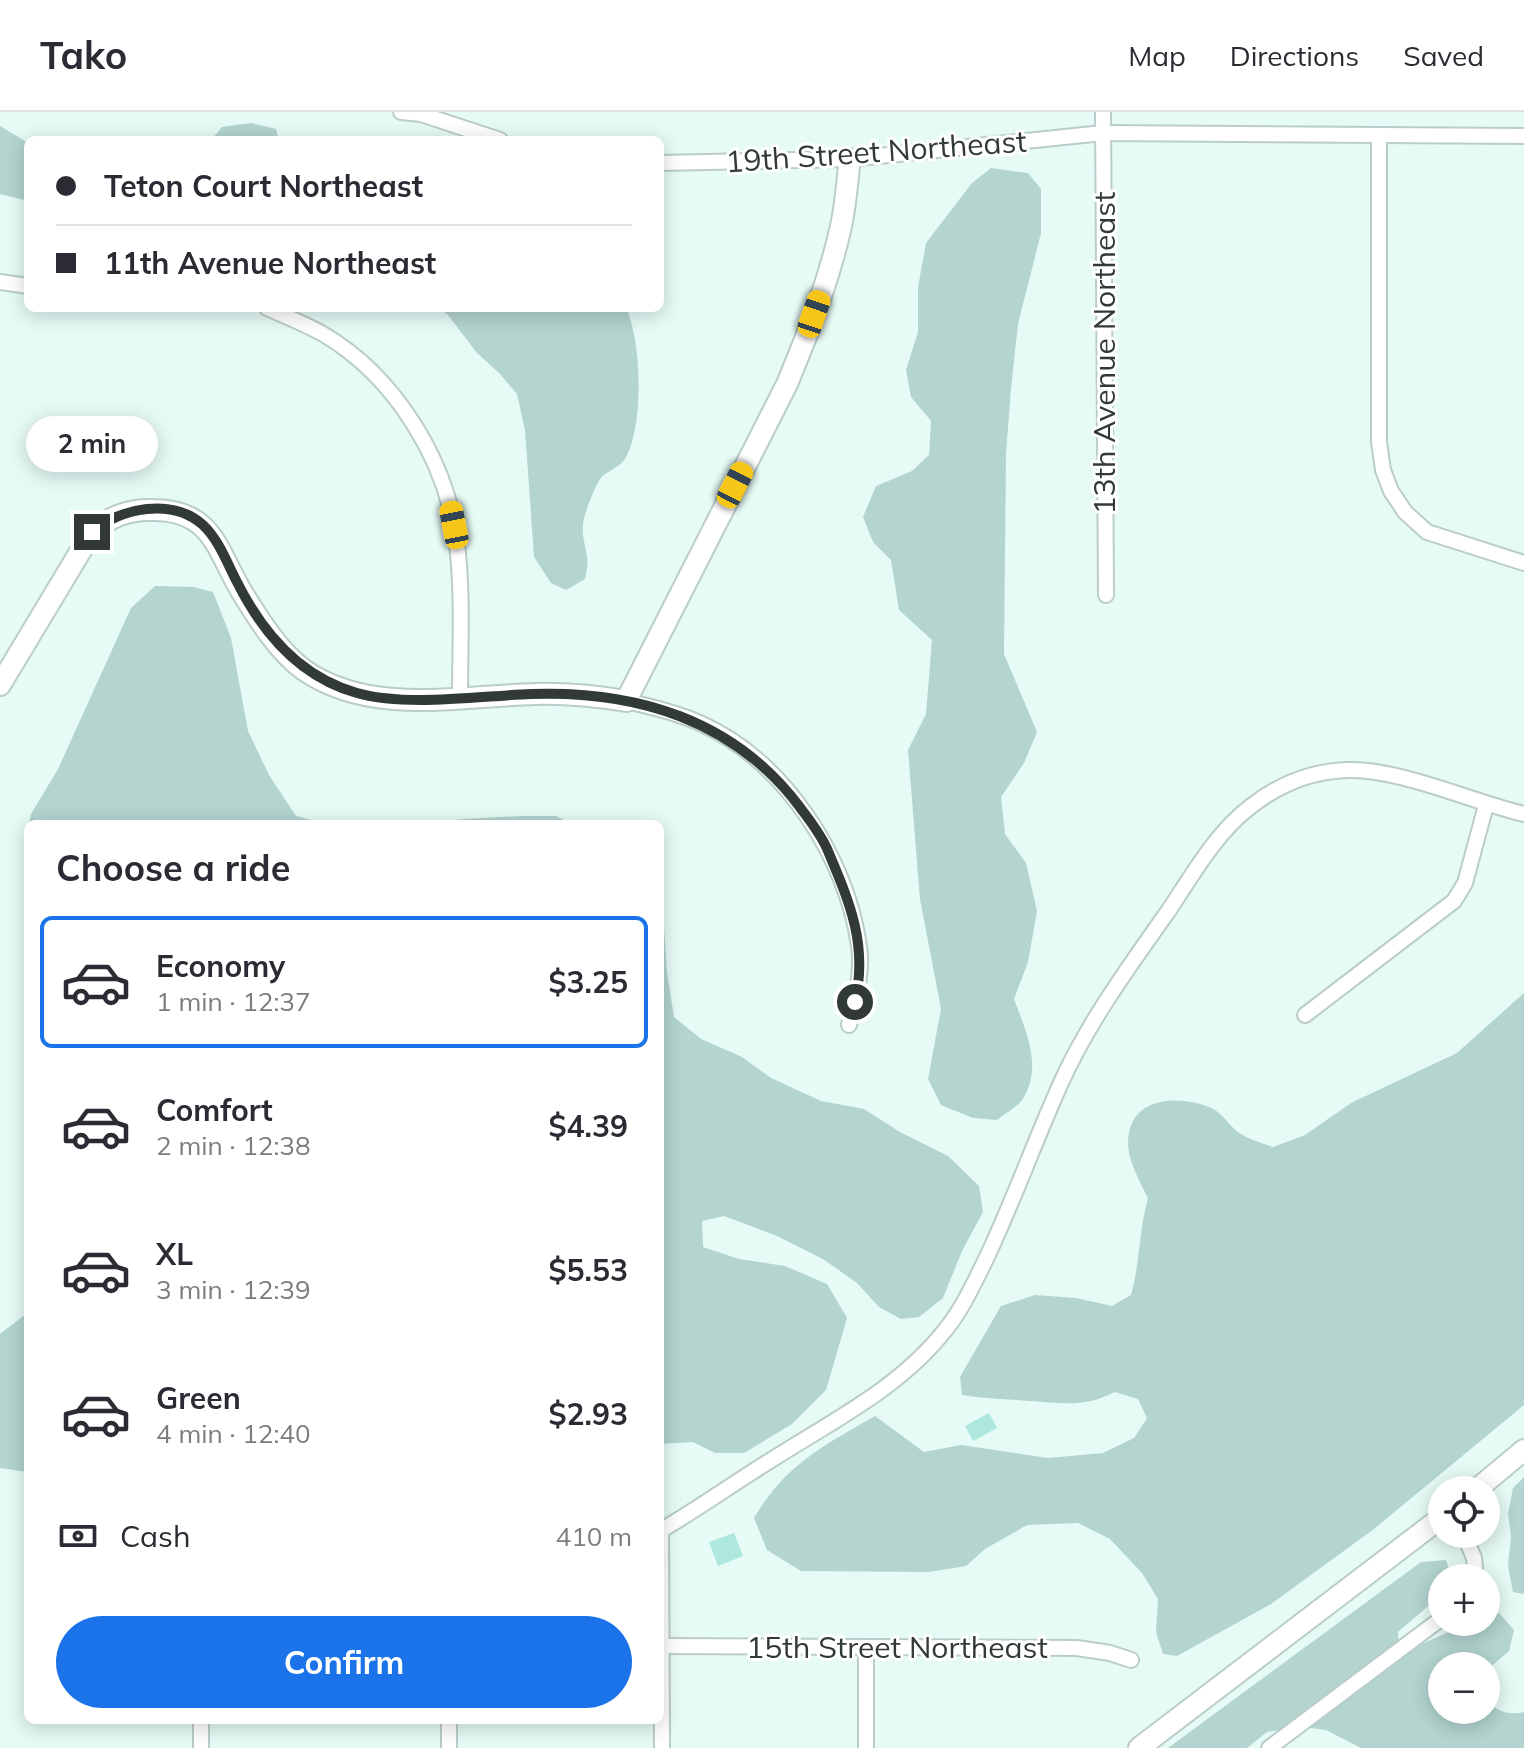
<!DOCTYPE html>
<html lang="en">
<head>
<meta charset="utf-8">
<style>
	:root { --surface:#fff; --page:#f7f7f7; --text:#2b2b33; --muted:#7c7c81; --line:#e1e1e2; --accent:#1a73e8 }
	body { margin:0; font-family:Mulish,sans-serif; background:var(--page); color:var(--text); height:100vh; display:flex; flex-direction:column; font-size:30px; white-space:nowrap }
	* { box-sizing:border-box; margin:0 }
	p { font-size:26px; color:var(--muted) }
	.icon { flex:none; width:44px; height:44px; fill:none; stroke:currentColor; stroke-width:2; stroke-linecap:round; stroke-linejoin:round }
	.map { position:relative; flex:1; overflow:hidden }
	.sheet { position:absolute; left:24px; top:708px; width:640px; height:904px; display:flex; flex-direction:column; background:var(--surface); border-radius:12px; box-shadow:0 4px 20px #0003 }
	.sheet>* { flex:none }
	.top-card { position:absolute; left:24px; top:24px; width:640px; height:176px; border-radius:12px; box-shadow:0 4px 20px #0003; display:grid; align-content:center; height:176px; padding:0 32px; background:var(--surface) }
	.buttons { position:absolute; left:1428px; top:1364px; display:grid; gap:16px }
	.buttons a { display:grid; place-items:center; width:72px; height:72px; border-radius:50%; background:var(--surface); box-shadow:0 4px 20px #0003; font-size:40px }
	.end { position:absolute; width:36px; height:36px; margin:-18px; border:10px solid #323a38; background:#fff; box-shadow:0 0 0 4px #fff }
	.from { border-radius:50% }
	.bubble { position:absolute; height:56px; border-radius:28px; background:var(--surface); box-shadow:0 4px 20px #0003; font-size:26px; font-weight:700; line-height:56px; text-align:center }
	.car { position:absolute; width:24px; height:48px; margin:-24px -12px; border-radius:10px; box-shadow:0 0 6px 2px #0007; background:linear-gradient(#f5c518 24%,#345 0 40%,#f5c518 0 76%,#345 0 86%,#f5c518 0) }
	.top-card b { display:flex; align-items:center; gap:28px; height:76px; font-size:30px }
	.top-card b+b { border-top:2px solid var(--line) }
	.top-card i { width:20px; height:20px; background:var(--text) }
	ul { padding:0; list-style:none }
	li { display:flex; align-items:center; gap:24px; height:132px; margin:0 16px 12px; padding:0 16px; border:4px solid transparent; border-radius:12px }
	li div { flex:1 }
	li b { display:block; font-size:30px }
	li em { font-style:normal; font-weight:700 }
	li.active { border-color:var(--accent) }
	li>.icon { width:72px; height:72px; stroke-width:1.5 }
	h2 { padding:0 32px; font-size:36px; line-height:96px }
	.pay { display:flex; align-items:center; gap:20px; height:88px; padding:0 32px; font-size:30px }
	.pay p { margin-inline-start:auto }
	.action { display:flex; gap:16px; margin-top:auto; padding:16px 32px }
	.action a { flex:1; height:92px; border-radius:48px; background:var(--accent); color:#fff; font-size:32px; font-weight:700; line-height:92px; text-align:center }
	header { display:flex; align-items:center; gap:48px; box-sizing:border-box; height:112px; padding:0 40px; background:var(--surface); border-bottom:2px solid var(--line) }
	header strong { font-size:38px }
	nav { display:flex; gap:44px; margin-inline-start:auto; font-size:28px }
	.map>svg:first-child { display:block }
	.green { fill:#b3d4cf }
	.building { fill:#aee7de }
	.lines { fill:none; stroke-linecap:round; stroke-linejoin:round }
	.street-casing { stroke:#bacdca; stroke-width:18 }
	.secondary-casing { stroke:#bacdca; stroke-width:24 }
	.street { stroke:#fff; stroke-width:14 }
	.secondary { stroke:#fff; stroke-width:20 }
	.route { stroke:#323a38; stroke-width:10 }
	.labels { text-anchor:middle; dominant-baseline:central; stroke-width:6; stroke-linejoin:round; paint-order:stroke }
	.street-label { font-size:30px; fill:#323a38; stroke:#fff }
</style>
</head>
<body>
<header>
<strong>Tako</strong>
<nav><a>Map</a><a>Directions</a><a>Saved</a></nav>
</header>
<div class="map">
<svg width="1524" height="1636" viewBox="0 0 1524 1636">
	<rect width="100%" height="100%" fill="#e6faf6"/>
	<g class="green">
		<polygon points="251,11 276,17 279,28 211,28 222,15"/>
		<polygon points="0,14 28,31 28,89 0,82"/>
		<path d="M991,56L1028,61L1041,77V121L1018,212L1011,276L1006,342L1004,542L1037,620L1024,651L1001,685L1005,722L1026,751L1037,799L1028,850L1014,887C1025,917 1042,952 1025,983C1021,993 1006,1001 997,1008L973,1006L941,993L928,967L941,897L920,787L908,638L926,602L932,528L899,498L891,448L873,430L863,405L876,374L912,359L929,343L931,309L911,285L906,258L918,220V175L926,131L972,71Z"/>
		<path d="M440,196H626C642,229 644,315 625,347C619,356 607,359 601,366C596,371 583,405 583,412C581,433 592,441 585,467L566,478L551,471L534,445L525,318L517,282L499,261L477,241L448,203Z"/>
		<polygon points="155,474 194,475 213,480 231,526 248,619 269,663 296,704 327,712 29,712 31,702 58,657 131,496"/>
		<polygon points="521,704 556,704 572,712 426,712 463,707"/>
		<polygon points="660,811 664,816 667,860 674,905 701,927 742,945 771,966 821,989 864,997 900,1020 948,1044 979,1074 983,1100 962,1139 943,1186 919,1205 901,1207 879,1195 857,1171 823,1147 777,1124 724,1104 702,1109 703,1135 739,1147 785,1154 827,1172 847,1206 826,1278 792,1312 744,1341 715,1341 693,1330 660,1332"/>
		<path d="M1524,881V1293L1374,1417L1271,1492L1177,1544L1163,1542L1156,1520L1158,1487L1142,1461L1110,1427L1078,1411L1027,1413L985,1437L966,1454L929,1460L801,1459L767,1438L754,1406C785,1353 823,1334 875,1304L924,1340L961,1333L1048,1346L1103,1341L1134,1326L1147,1306L1138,1287L1115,1280C1083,1296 1065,1291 1030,1289C1007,1287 985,1287 962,1283L960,1265L1001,1194L1035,1183L1076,1186L1112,1194L1131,1183C1140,1151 1139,1118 1148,1086C1139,1067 1124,1043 1129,1021C1136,983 1183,984 1211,996C1223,1001 1229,1014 1239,1021C1248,1027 1262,1031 1273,1035L1305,1023L1351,991L1457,941Z"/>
		<polygon points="28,1194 28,1360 0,1356 0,1222 26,1202"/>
		<polygon points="1524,1365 1524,1482 1513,1480 1508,1454 1511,1424 1508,1402 1513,1376"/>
		<path d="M1446,1448L1452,1466H1442V1482L1398,1520L1399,1542L1449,1520L1463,1510H1486V1501H1499L1514,1518L1509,1539L1486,1559V1554H1442V1598H1486V1587C1495,1599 1509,1604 1524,1600V1636H1361L1326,1618L1304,1615L1267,1620L1247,1636H1168L1421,1450Z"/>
	</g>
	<g class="building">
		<polygon points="989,1301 997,1316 973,1329 965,1314"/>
		<polygon points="734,1421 743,1444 718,1454 709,1430"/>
	</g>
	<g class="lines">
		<g class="street-casing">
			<g id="street">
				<polyline points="401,0 421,2 500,28"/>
				<polyline points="1103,0 1106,483"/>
				<polyline points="1379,23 1379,330 1383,358 1391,379 1405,400 1427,420 1524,451"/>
				<polyline points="660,51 850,47 1103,21 1524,24"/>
				<polyline points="0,170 28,174"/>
				<path d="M267,196C285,204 305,212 323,222C395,264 448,350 457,432C463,483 460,535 460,586"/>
				<path d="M626,589C652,595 678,601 702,612C785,650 847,746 859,834C863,861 855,887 849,913"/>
				<polyline points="1305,903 1454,789 1465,771 1486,693"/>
				<path d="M660,1419C699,1396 737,1369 776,1345C836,1307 902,1274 946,1217C963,1196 974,1171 986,1147C1013,1090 1034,1031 1060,973C1088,910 1129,855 1169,798C1193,762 1216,721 1250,695C1279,672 1311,659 1348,658C1397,656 1473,690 1524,702"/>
				<polyline points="661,1419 662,1636"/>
				<polyline points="1464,1422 1474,1446 1476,1466"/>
				<polyline points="662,1534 1077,1536 1110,1541 1131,1548"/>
				<polyline points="866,1536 866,1636"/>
				<polyline points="201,1608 201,1636"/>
				<polyline points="449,1636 449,1608"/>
				<polyline points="1269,1636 1442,1506"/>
			</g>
		</g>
		<g class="secondary-casing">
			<g id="secondary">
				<path d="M0,573L92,420C110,405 128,397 153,398C214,398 217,440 243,482C259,508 279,540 304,558C370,604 460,584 535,582C567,581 595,584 626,589L787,272C808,221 829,169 841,114C846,92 847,69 850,47"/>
				<polyline points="1476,1378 1524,1338"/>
				<polyline points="1139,1636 1442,1405"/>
			</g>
		</g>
		<use href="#street" class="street"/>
		<use href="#secondary" class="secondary"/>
	</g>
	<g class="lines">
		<path class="route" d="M92,420C121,396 172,385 203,413C219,428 227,451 237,470C263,522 300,565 357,581C407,595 479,584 531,582C636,578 734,608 799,694C810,709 821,722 828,739C850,791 868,833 855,890"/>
	</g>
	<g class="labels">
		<g class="street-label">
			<text transform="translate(876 39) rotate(-4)">19th Street Northeast</text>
			<text transform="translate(1104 241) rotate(-90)">13th Avenue Northeast</text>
			<text x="897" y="1535">15th Street Northeast</text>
		</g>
	</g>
</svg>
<div class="buttons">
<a><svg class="icon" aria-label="locate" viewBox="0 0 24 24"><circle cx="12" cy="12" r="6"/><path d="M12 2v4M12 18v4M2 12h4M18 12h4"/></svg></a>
<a>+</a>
<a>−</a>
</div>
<i class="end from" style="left:855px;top:890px"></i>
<i class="end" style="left:92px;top:420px"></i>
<div class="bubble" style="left:26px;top:304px;width:132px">2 min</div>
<i class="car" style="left:814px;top:202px;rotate:19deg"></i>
<i class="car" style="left:735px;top:373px;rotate:27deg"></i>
<i class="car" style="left:454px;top:413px;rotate:349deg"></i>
<div class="top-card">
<b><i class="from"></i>Teton Court Northeast</b>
<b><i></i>11th Avenue Northeast</b>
</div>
<section class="sheet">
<h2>Choose a ride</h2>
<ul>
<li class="active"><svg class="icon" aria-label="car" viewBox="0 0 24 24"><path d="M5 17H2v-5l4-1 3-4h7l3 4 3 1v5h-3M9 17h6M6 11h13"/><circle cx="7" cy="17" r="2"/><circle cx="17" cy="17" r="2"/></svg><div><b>Economy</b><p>1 min · 12:37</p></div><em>$3.25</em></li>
<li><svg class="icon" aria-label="car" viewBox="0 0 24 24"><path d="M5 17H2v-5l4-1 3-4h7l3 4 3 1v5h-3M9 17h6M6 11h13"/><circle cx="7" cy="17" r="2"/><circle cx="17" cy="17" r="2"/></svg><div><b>Comfort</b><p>2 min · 12:38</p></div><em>$4.39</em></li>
<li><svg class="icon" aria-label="car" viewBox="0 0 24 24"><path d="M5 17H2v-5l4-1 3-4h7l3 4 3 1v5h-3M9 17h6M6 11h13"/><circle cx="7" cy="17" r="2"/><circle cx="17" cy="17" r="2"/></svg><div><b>XL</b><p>3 min · 12:39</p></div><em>$5.53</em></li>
<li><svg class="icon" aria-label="car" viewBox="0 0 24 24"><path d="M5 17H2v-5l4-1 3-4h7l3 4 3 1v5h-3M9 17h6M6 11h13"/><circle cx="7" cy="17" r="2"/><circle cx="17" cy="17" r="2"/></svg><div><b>Green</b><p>4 min · 12:40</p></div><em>$2.93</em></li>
</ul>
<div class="pay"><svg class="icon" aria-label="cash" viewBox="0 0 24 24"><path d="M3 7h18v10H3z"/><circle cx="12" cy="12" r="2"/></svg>Cash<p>410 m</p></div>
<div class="action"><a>Confirm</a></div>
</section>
</div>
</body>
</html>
